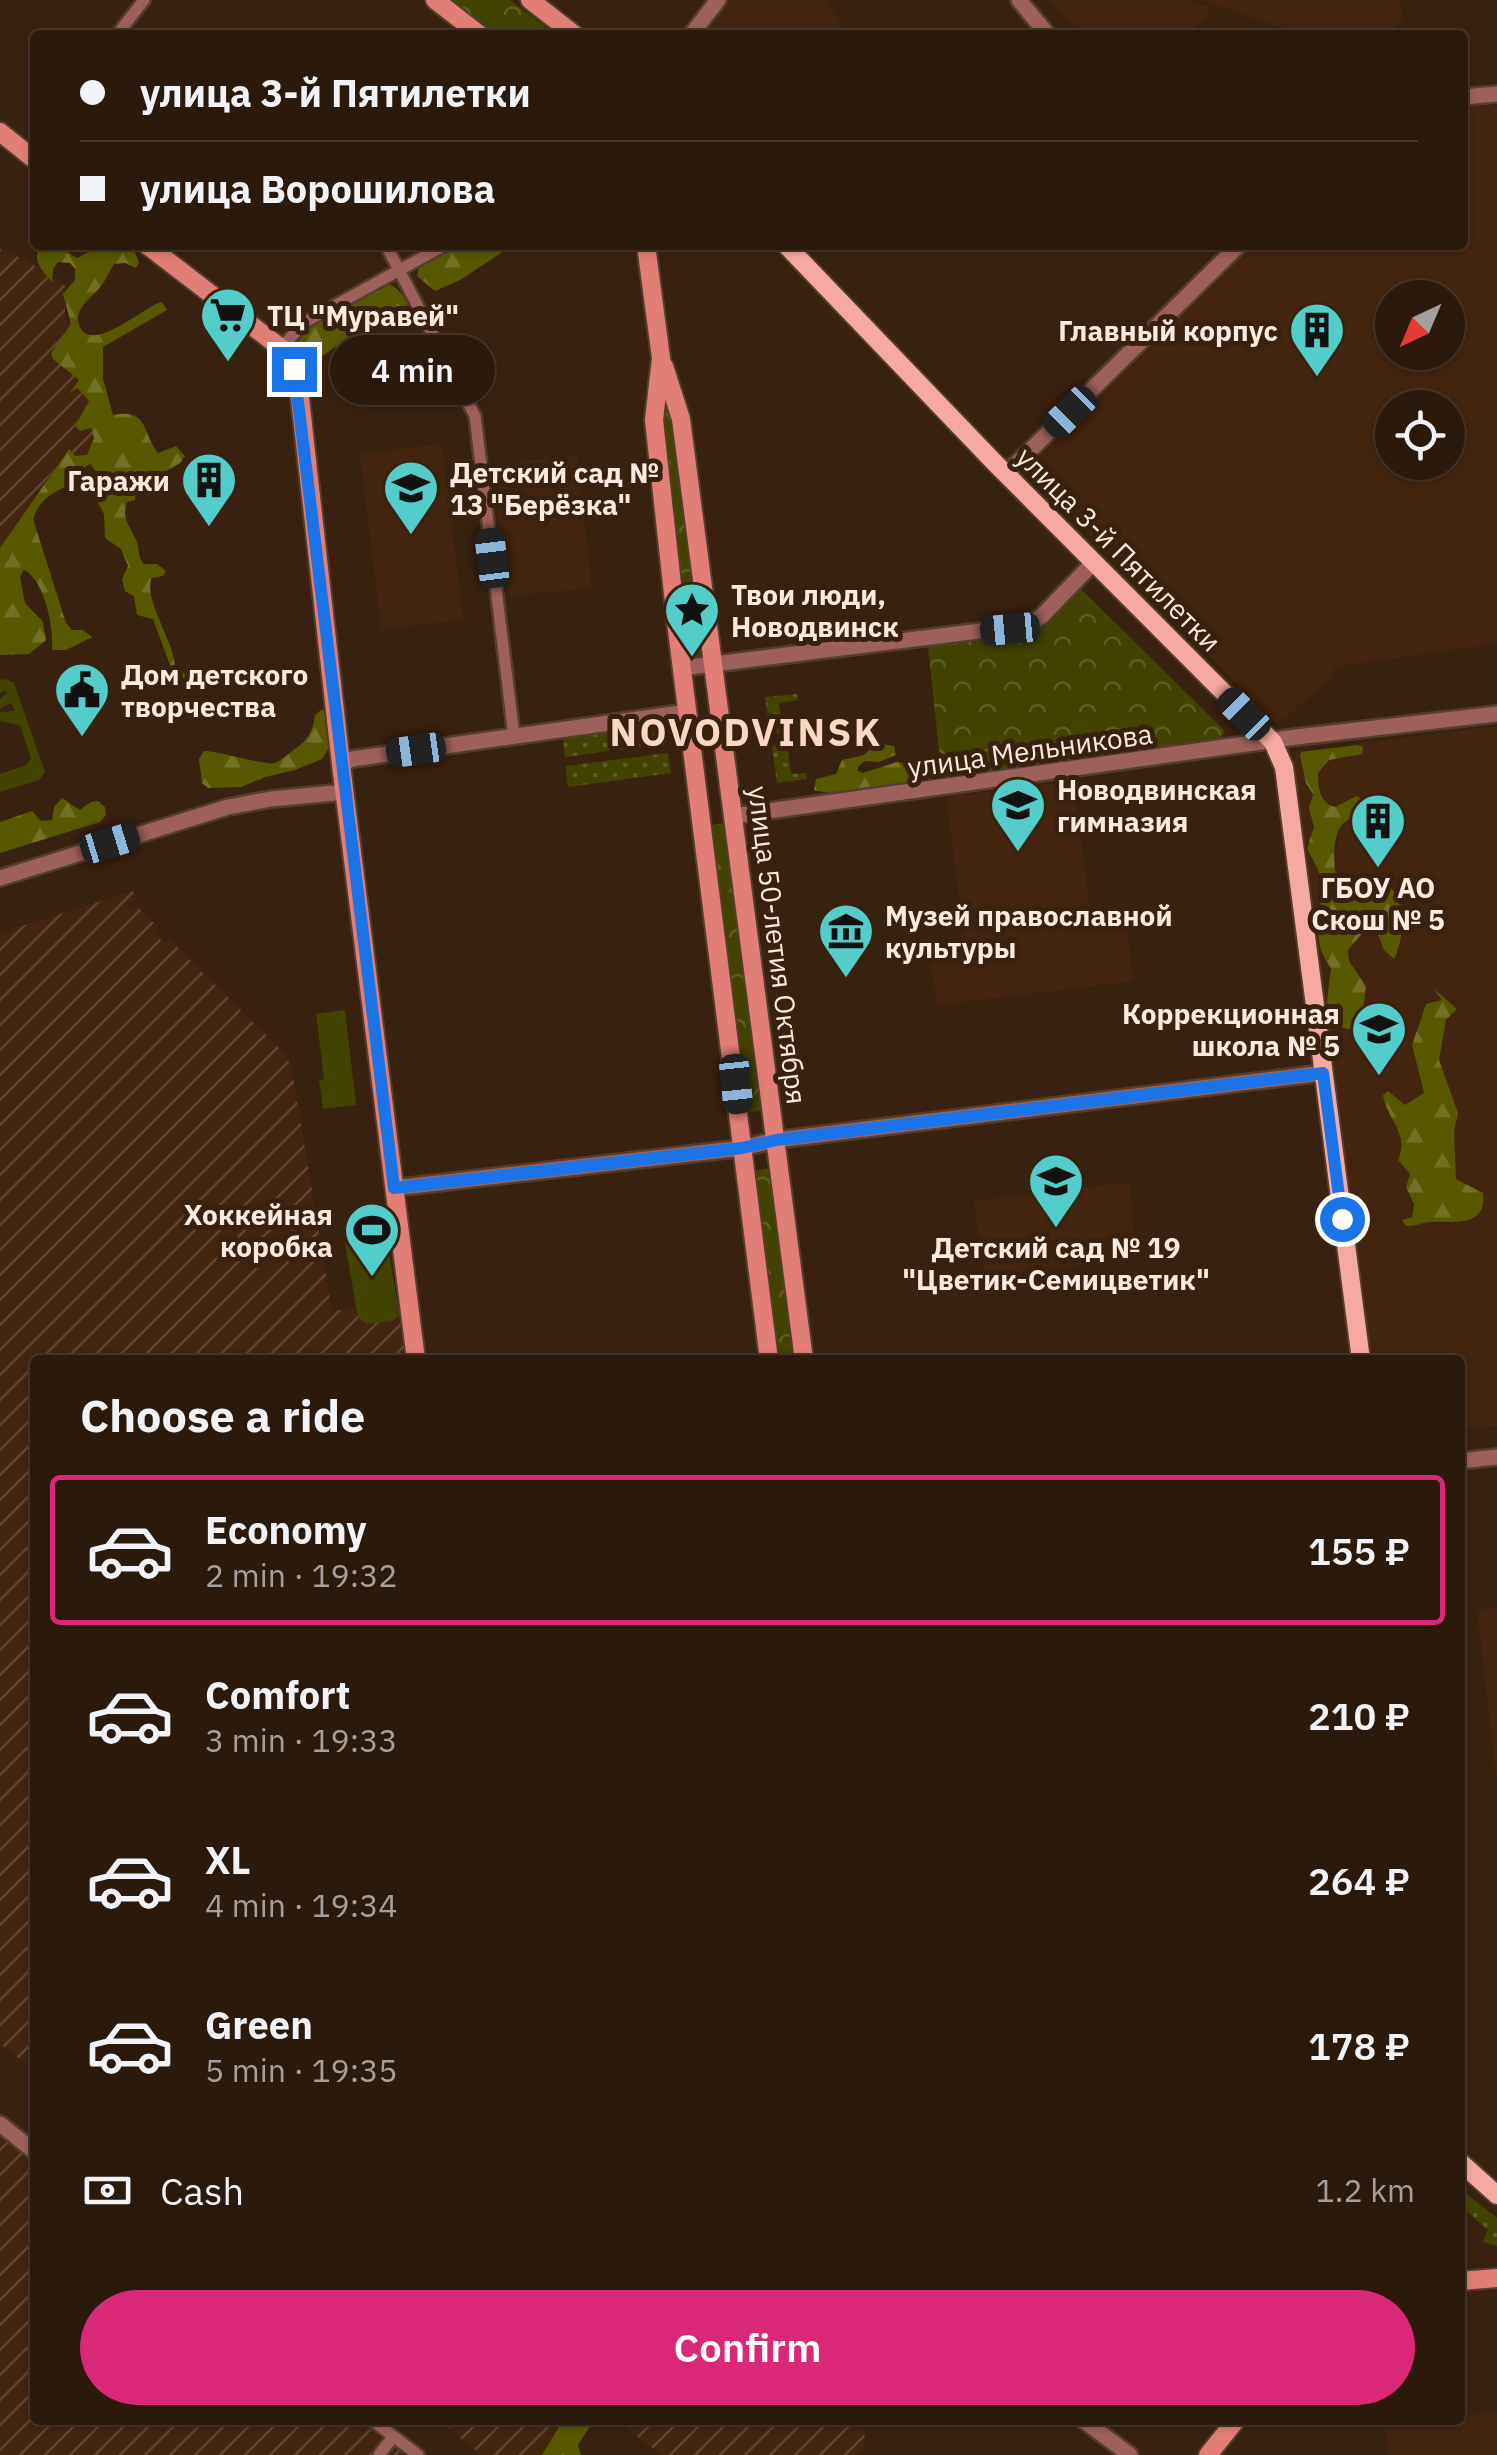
<!DOCTYPE html>
<html lang="en">
<head>
<meta charset="utf-8">
<style>
	:root { --surface:#2b190c; --page:#332215; --text:#f1f3f6; --muted:#a6a09d; --line:#47382d; --accent:#db2777 }
	body { margin:0; font-family:"IBM Plex Sans",sans-serif; background:var(--page); color:var(--text); height:100vh; display:flex; flex-direction:column; font-size:38px; white-space:nowrap }
	* { box-sizing:border-box; margin:0 }
	p { font-size:32px; color:var(--muted) }
	.icon { flex:none; width:55px; height:55px; fill:none; stroke:currentColor; stroke-width:2; stroke-linecap:round; stroke-linejoin:round }
	.map { position:relative; flex:1; overflow:hidden }
	.sheet { position:absolute; left:30px; top:1355px; width:1435px; height:1070px; display:flex; flex-direction:column; background:var(--surface); border-radius:10px; box-shadow:0 2px 8px #0004,0 0 0 2px var(--line) }
	.sheet>* { flex:none }
	.top-card { position:absolute; left:30px; top:30px; width:1438px; height:220px; border-radius:10px; box-shadow:0 2px 8px #0004,0 0 0 2px var(--line); display:grid; align-content:center; height:220px; padding:0 50px; background:var(--surface) }
	.needle { width:65px; rotate:224deg }
	.buttons { position:absolute; left:1375px; top:280px; display:grid; gap:20px }
	.buttons a { display:grid; place-items:center; width:90px; height:90px; border-radius:50%; background:var(--surface); box-shadow:0 2px 8px #0004,0 0 0 2px var(--line); font-size:50px }
	.end { position:absolute; width:45px; height:45px; margin:-22px; border:12px solid #1a73e8; background:#fff; box-shadow:0 0 0 5px #fff }
	.from { border-radius:50% }
	.bubble { position:absolute; height:70px; border-radius:35px; background:var(--surface); box-shadow:0 2px 8px #0004,0 0 0 2px var(--line); font-size:32px; font-weight:600; line-height:70px; text-align:center }
	.car { position:absolute; width:30px; height:60px; margin:-30px -15px; border-radius:12px; box-shadow:0 0 8px 2px #0007; background:linear-gradient(#222 24%,#8ab4d8 0 40%,#222 0 76%,#8ab4d8 0 86%,#222 0) }
	.top-card b { display:flex; align-items:center; gap:35px; height:95px; font-size:38px }
	.top-card b+b { border-top:2px solid var(--line) }
	.top-card i { width:25px; height:25px; background:var(--text) }
	ul { padding:0; list-style:none }
	li { display:flex; align-items:center; gap:30px; height:150px; margin:0 20px 15px; padding:0 30px; border:5px solid transparent; border-radius:10px }
	li div { flex:1 }
	li b { display:block; font-size:38px }
	li em { font-style:normal; font-weight:600 }
	li.on { border-color:var(--accent) }
	li>.icon { width:90px; height:90px; stroke-width:1.5 }
	h2 { padding:0 50px; font-size:45px; line-height:120px }
	.pay { display:flex; align-items:center; gap:25px; height:110px; padding:0 50px; font-size:38px }
	.pay p { margin-inline-start:auto }
	.button { display:flex; gap:20px; margin-top:auto; padding:20px 50px }
	.button a { flex:1; height:115px; border-radius:60px; background:var(--accent); color:#fff; font-size:40px; font-weight:600; line-height:115px; text-align:center }
	.map>svg:first-child { display:block }
	.built { fill:#43240e; fill-rule:evenodd }
	.industrial { fill:url(#industrial-furrows) }
	.grass { fill:url(#grass-dots) }
	.forest { fill:url(#forest-firs) }
	.park { fill:url(#park-crowns) }
	.garden { fill:#424201 }
	.lines { fill:none; stroke-linecap:round; stroke-linejoin:round }
	.minor-casing { stroke:#543d2d; stroke-width:16 }
	.tertiary-casing { stroke:#543d2d; stroke-width:20 }
	.secondary-casing { stroke:#543d2d; stroke-width:22 }
	.primary-casing { stroke:#543d2d; stroke-width:22 }
	.minor { stroke:#9e605a; stroke-width:11 }
	.tertiary { stroke:#9e605a; stroke-width:15 }
	.secondary { stroke:#e17e75; stroke-width:18 }
	.primary { stroke:#f6a9a0; stroke-width:18 }
	.route { stroke:#1a73e8; stroke-width:12 }
	.labels { text-anchor:middle; dominant-baseline:central; stroke-width:10; stroke-linejoin:round; paint-order:stroke }
	.poi-label { font-size:28px; font-weight:bold; fill:#fbeadf; stroke:#392110; text-anchor:start }
	.street-label { font-size:28px; fill:#fbeadf; stroke:#392110 }
	.district-label { font-size:38px; font-weight:bold; letter-spacing:2.5px; fill:#fad8c3; stroke:#392110 }
</style>
</head>
<body>
<div class="map">
<svg width="1497" height="2455" viewBox="0 0 1497 2455">
	<defs>
		<pattern id="industrial-furrows" width="10" height="10" patternUnits="userSpaceOnUse" patternTransform="scale(2.5)"><rect width="10" height="10" fill="#43240e"/><path d="M-1 1l2-2M0 10L10 0M9 11l2-2" fill="none" stroke="#5f4431"/></pattern>
		<pattern id="grass-dots" width="8" height="8" patternUnits="userSpaceOnUse" patternTransform="scale(2.5)"><rect width="8" height="8" fill="#424201"/><path d="M2 2h.1M6 6h.1" fill="none" stroke="#5e5d26" stroke-width="1.8" stroke-linecap="round"/></pattern>
		<pattern id="forest-firs" width="22" height="20" patternUnits="userSpaceOnUse" patternTransform="scale(2.5)"><rect width="22" height="20" fill="#585800"/><path d="M5 1l3.5 6h-7zM16 11l3.5 6h-7z" fill="#717025"/></pattern>
		<pattern id="park-crowns" width="20" height="18" patternUnits="userSpaceOnUse" patternTransform="scale(2.5)"><rect width="20" height="18" fill="#424201"/><path d="M2 6a3 3 0 1 1 6 0M12 15a3 3 0 1 1 6 0" fill="none" stroke="#5e5d26"/></pattern>
	</defs>
	<rect width="100%" height="100%" fill="#392110"/>
	<g class="built">
		<polygon points="728,0 827,0 847,35 701,35"/>
		<polygon points="1047,0 1188,0 1209,7 1209,13 1188,35 1081,35"/>
		<polygon points="1203,0 1399,0 1403,19 1390,35 1302,35"/>
		<path d="M1497,105V643L1336,667L1329,678L1278,725L1026,472L1249,245H1462L1463,107ZM1392,298H1448V352H1392ZM1392,408H1448V462H1392Z"/>
		<polygon points="442,444 463,620 381,629 360,454"/>
		<polygon points="577,455 592,588 509,596 491,465"/>
		<path d="M1497,726V1426L1460,1429V1360H1372L1292,752ZM1361,745L1362,754L1329,760L1318,773L1322,798L1335,807L1357,796L1361,812L1344,823L1338,832L1335,874L1339,888L1348,894L1385,883L1396,898L1402,924L1398,955L1381,944L1375,927L1365,930L1348,950L1349,961L1359,972L1364,1001L1363,1018L1356,1031L1351,1032L1335,1026L1328,1014L1331,968L1324,959L1316,927L1323,891L1320,873L1307,848L1314,827L1309,805L1313,793L1306,783L1300,755L1301,752ZM1440,995L1453,1006L1454,1014L1446,1020L1439,1060L1458,1122L1454,1132L1456,1179L1483,1193L1468,1222L1422,1223L1408,1220L1413,1210L1408,1193L1410,1174L1399,1160L1403,1140L1400,1128L1390,1113L1392,1094L1405,1105L1425,1093L1412,1045L1423,1010L1442,1001Z"/>
		<polygon points="1073,781 1091,915 1125,911 1133,981 938,1005 926,941 964,935 946,797"/>
		<polygon points="1130,1182 1136,1258 985,1278 974,1201"/>
		<polygon points="1497,1608 1497,1782 1477,1610"/>
		<polygon points="1497,2412 1497,2455 1389,2455 1384,2420 1460,2420 1460,2416"/>
	</g>
	<g class="industrial">
		<polygon points="0,249 26,260 65,285 65,319 71,324 53,358 80,380 77,387 89,401 75,426 80,431 91,428 94,435 87,455 75,456 68,449 0,548"/>
		<polygon points="133,891 137,901 125,902 133,910 137,906 157,926 152,931 163,942 168,938 280,1049 291,1065 332,1311 404,1302 411,1360 35,1360 35,2059 29,2066 0,2044 0,933"/>
		<polygon points="0,2128 35,2155 35,2420 370,2420 414,2455 0,2455"/>
		<polygon points="438,2420 563,2420 542,2455 481,2455"/>
		<polygon points="615,2420 869,2420 865,2425 864,2447 858,2455 662,2455"/>
	</g>
	<g class="grass">
		<polygon points="797,694 798,700 779,703 783,732 770,734 765,697"/>
		<polygon points="664,723 667,743 565,757 563,736"/>
		<polygon points="787,743 791,774 806,773 807,779 777,783 772,746"/>
		<polygon points="668,753 671,773 568,787 566,766"/>
		<polygon points="1460,2189 1497,2218 1497,2246 1483,2242 1488,2230 1460,2205"/>
	</g>
	<g class="forest">
		<path d="M41,245H56L77,258L103,245H132L139,263L136,268L125,263L114,264C109,271 107,278 102,285C94,296 73,308 79,325C90,357 147,304 162,302L167,310L103,347V379L113,415C149,408 142,433 158,453L176,446L185,456L180,463L136,489L135,500L127,502C121,521 131,526 136,540C140,549 137,555 143,564H157L166,571L163,576L152,578C142,598 176,644 175,668L194,679L191,686L175,679L153,619L137,615L134,596L125,591L122,579L128,566L121,549L105,538L104,514L93,493L101,478L90,464C81,468 81,475 73,481C56,494 42,494 33,519L66,623L72,630H83L92,637L66,650H52C54,629 45,580 24,570L20,577L25,603L43,622L46,640L29,654L0,655V548L69,449L75,456L87,455L94,438L91,428L80,431L75,426L89,401L77,388L69,394L79,380L53,359L51,353L71,324L63,294L75,280V269L70,263L58,262L53,269L52,282C42,270 31,261 41,245Z"/>
		<polygon points="454,245 513,245 460,280 435,291 417,276 419,268 429,260"/>
		<path d="M383,283C394,283 402,294 408,302L407,312L381,322L357,341L335,347L317,360L310,362L294,356C294,325 359,297 383,283Z"/>
		<path d="M321,710H329L335,739L322,759L295,770L265,777L241,787L208,788L202,783L199,759L204,751C220,751 265,766 275,763C282,760 289,753 295,749C308,740 313,731 315,715Z"/>
		<polygon points="877,743 894,746 896,755 879,762 864,761 858,767 858,771 863,773 897,762 916,765 920,782 916,785 848,797 814,790 816,779 836,774 842,760 864,755"/>
		<path d="M1358,745L1363,747L1362,754L1329,760L1318,773C1319,788 1318,801 1335,807L1357,796L1365,802C1360,817 1343,818 1338,832C1332,848 1332,885 1348,894L1385,883C1406,895 1405,940 1394,959L1384,950L1375,927L1365,930L1348,950L1349,961L1366,986L1361,1023L1356,1031L1335,1026L1329,1017L1327,1001L1331,968C1312,945 1319,919 1322,893C1324,875 1313,862 1307,848L1314,827L1309,808L1313,794L1306,783L1300,755L1301,752Z"/>
		<polygon points="62,798 80,810 91,802 98,801 105,807 106,815 100,822 0,853 0,822 32,811 41,821 52,820 54,807"/>
		<path d="M1434,989L1457,1009L1446,1020L1439,1060L1458,1113L1454,1132L1456,1179L1483,1193C1487,1228 1454,1221 1430,1222C1422,1223 1415,1226 1406,1226L1402,1220L1412,1217L1414,1204L1406,1187L1410,1174L1398,1160C1410,1133 1387,1120 1383,1095L1388,1091L1405,1105L1424,1093L1412,1045L1426,1004L1442,1000Z"/>
		<polygon points="563,2420 594,2420 578,2445 581,2455 542,2455"/>
	</g>
	<g class="park">
		<polygon points="447,0 510,0 556,35 492,35"/>
		<polygon points="669,399 678,436 705,655 689,657 661,438 662,400"/>
		<polygon points="1080,588 1225,731 1220,741 942,779 928,646 1024,636 1046,622"/>
		<polygon points="726,823 764,1110 747,1113 709,825"/>
		<polygon points="771,1168 795,1360 777,1360 753,1171"/>
	</g>
	<g class="garden">
		<polygon points="6,679 14,683 45,772 39,780 0,792 0,774 27,765 31,758 20,725 0,721 0,712 15,711 11,703 0,709 0,699 8,693 5,690 0,693 0,680"/>
		<polygon points="345,1010 356,1105 323,1109 319,1080 324,1079 316,1014"/>
		<polygon points="381,1231 386,1234 399,1315 393,1321 366,1324 358,1317 345,1244 350,1235"/>
	</g>
	<g class="lines">
		<g class="minor-casing">
			<g id="minor">
				<polyline points="117,35 144,0"/>
				<polyline points="386,245 475,416 514,736"/>
				<polyline points="281,348 305,322 445,245"/>
				<polyline points="372,2420 418,2455"/>
				<polyline points="379,2455 393,2437"/>
			</g>
		</g>
		<g class="tertiary-casing">
			<g id="tertiary">
				<polyline points="1019,0 1048,35"/>
				<polyline points="691,35 718,0"/>
				<polyline points="1462,97 1497,94"/>
				<polyline points="1006,474 1239,245"/>
				<polyline points="682,668 1028,625 1042,616 1093,563"/>
				<polyline points="341,765 352,759 688,712"/>
				<polyline points="733,816 1296,737 1497,714"/>
				<polyline points="0,878 228,807 271,799 345,792"/>
				<polyline points="394,1188 742,1148 776,1140 1323,1073"/>
				<polyline points="1460,1461 1497,1457"/>
				<polyline points="0,2124 35,2152"/>
				<polyline points="1083,2420 1130,2455"/>
			</g>
		</g>
		<g class="secondary-casing">
			<g id="secondary">
				<polyline points="435,0 480,35"/>
				<polyline points="530,0 575,35"/>
				<polyline points="0,132 35,160"/>
				<polyline points="147,245 281,348 298,380 341,765 416,1360"/>
				<polyline points="646,245 661,358 654,420 677,630 769,1360"/>
				<polyline points="664,366 681,419 804,1360"/>
				<polyline points="1460,2281 1497,2278"/>
				<polyline points="1208,2455 1236,2420"/>
			</g>
		</g>
		<g class="primary-casing">
			<g id="primary">
				<polyline points="786,245 994,462 1273,742 1284,767 1361,1360"/>
				<polyline points="1460,2162 1497,2195"/>
			</g>
		</g>
		<use href="#minor" class="minor"/>
		<use href="#tertiary" class="tertiary"/>
		<use href="#secondary" class="secondary"/>
		<use href="#primary" class="primary"/>
	</g>
	<g class="lines">
		<polyline class="route" points="294,369 394,1188 742,1148 776,1140 1323,1073 1342,1219"/>
	</g>
	<defs>
		<g id="supermarket-pin" transform="scale(2.875)"><path d="M0 17L-7.5 6A9.5 9.5 0 1 1 7.5 6Z" fill="#53cdca" stroke="#392110"/><path d="M-6-5.5h2.5l.6 2H6L4.5 2H-2.5L-4.4-4H-6ZM-1.5 3.2a1.3 1.3 0 1 0 .1 0ZM3 3.2a1.3 1.3 0 1 0 .1 0Z" fill="#111"/></g>
		<g id="building-pin" transform="scale(2.875)"><path d="M0 17L-7.5 6A9.5 9.5 0 1 1 7.5 6Z" fill="#53cdca" stroke="#392110"/><path d="M-4-6H4V6H1V3H-1V6H-4ZM-2.5-4.3h1.7v1.8h-1.7ZM.8-4.3h1.7v1.8H.8ZM-2.5-1h1.7V.8h-1.7ZM.8-1h1.7V.8H.8Z" fill="#111"/></g>
		<g id="school-pin" transform="scale(2.875)"><path d="M0 17L-7.5 6A9.5 9.5 0 1 1 7.5 6Z" fill="#53cdca" stroke="#392110"/><path d="M0-5L7-2L0 1L-7-2ZM-4 1L0 2.5L4 1V4Q0 6-4 4Z" fill="#111"/></g>
		<g id="sight-pin" transform="scale(2.875)"><path d="M0 17L-7.5 6A9.5 9.5 0 1 1 7.5 6Z" fill="#53cdca" stroke="#392110"/><path d="M0-6L1.8-2.2L6-1.7L2.9 1.2L3.7 5.4L0 3.3L-3.7 5.4L-2.9 1.2L-6-1.7L-1.8-2.2Z" fill="#111"/></g>
		<g id="civic-pin" transform="scale(2.875)"><path d="M0 17L-7.5 6A9.5 9.5 0 1 1 7.5 6Z" fill="#53cdca" stroke="#392110"/><path d="M-.6-6.5H3V-4.5H.6V-3L4-1V1h2V6H-6V1h2V-1L-.6-3ZM-1.2 2.5V6h2.4V2.5Z" fill="#111"/></g>
		<g id="museum-pin" transform="scale(2.875)"><path d="M0 17L-7.5 6A9.5 9.5 0 1 1 7.5 6Z" fill="#53cdca" stroke="#392110"/><path d="M0-6L6-3V-2H-6V-3ZM-5-1h2V3h-2ZM-1-1h2V3h-2ZM3-1h2V3H3ZM-6 4H6V6H-6Z" fill="#111"/></g>
		<g id="stadium-pin" transform="scale(2.875)"><path d="M0 17L-7.5 6A9.5 9.5 0 1 1 7.5 6Z" fill="#53cdca" stroke="#392110"/><path d="M0-5a6.5 5 0 1 0 0 10a6.5 5 0 1 0 0-10ZM-3.5-1.8h7v3.6h-7Z" fill="#111"/></g>
	</defs>
	<g fill-rule="evenodd">
		<use href="#supermarket-pin" x="228" y="315"/>
		<use href="#building-pin" x="1317" y="330"/>
		<use href="#building-pin" x="209" y="480"/>
		<use href="#school-pin" x="411" y="488"/>
		<use href="#sight-pin" x="692" y="610"/>
		<use href="#civic-pin" x="82" y="690"/>
		<use href="#school-pin" x="1018" y="805"/>
		<use href="#building-pin" x="1378" y="821"/>
		<use href="#museum-pin" x="846" y="931"/>
		<use href="#school-pin" x="1379" y="1029"/>
		<use href="#school-pin" x="1056" y="1181"/>
		<use href="#stadium-pin" x="372" y="1230"/>
	</g>
	<g class="labels">
		<g class="poi-label">
			<text x="267" y="315">ТЦ "Муравей"</text>
			<text x="1278" y="330" text-anchor="end">Главный корпус</text>
			<text x="450" y="472">Детский сад №<tspan x="450" dy="32">13 "Берёзка"</tspan></text>
			<text x="170" y="480" text-anchor="end">Гаражи</text>
			<text x="731" y="594">Твои люди,<tspan x="731" dy="32">Новодвинск</tspan></text>
			<text x="121" y="674">Дом детского<tspan x="121" dy="32">творчества</tspan></text>
			<text x="1057" y="789">Новодвинская<tspan x="1057" dy="32">гимназия</tspan></text>
			<text x="1378" y="887" text-anchor="middle">ГБОУ АО<tspan x="1378" dy="32">Скош № 5</tspan></text>
			<text x="885" y="915">Музей православной<tspan x="885" dy="32">культуры</tspan></text>
			<text x="1340" y="1013" text-anchor="end">Коррекционная<tspan x="1340" dy="32">школа № 5</tspan></text>
			<text x="333" y="1214" text-anchor="end">Хоккейная<tspan x="333" dy="32">коробка</tspan></text>
			<text x="1056" y="1247" text-anchor="middle">Детский сад № 19<tspan x="1056" dy="32">"Цветик-Семицветик"</tspan></text>
		</g>
		<g class="street-label">
			<text transform="translate(1119 549) rotate(45)">улица 3-й Пятилетки</text>
			<text transform="translate(1030 750) rotate(-8)">улица Мельникова</text>
			<text transform="translate(778 945) rotate(83)">улица 50-летия Октября</text>
		</g>
		<g class="district-label">
			<text x="746" y="731">NOVODVINSK</text>
		</g>
	</g>
</svg>
<div class="buttons">
<a><svg class="needle" viewBox="-14 -14 28 28"><path d="M0-13l5 13h-10z" fill="#e53935"/><path d="M0 13l5-13h-10z" fill="#a6a09d"/></svg></a>
<a><svg class="icon" aria-label="locate" viewBox="0 0 24 24"><circle cx="12" cy="12" r="6"/><path d="M12 2v4M12 18v4M2 12h4M18 12h4"/></svg></a>
</div>
<i class="end from" style="left:1342px;top:1219px"></i>
<i class="end" style="left:294px;top:369px"></i>
<div class="bubble" style="left:330px;top:335px;width:165px">4 min</div>
<i class="car" style="left:1070px;top:412px;rotate:225deg"></i>
<i class="car" style="left:492px;top:558px;rotate:353deg"></i>
<i class="car" style="left:1010px;top:629px;rotate:265deg"></i>
<i class="car" style="left:1244px;top:714px;rotate:315deg"></i>
<i class="car" style="left:416px;top:750px;rotate:262deg"></i>
<i class="car" style="left:110px;top:843px;rotate:73deg"></i>
<i class="car" style="left:736px;top:1084px;rotate:174deg"></i>
<div class="top-card">
<b><i class="from"></i>улица 3-й Пятилетки</b>
<b><i></i>улица Ворошилова</b>
</div>
<section class="sheet">
<h2>Choose a ride</h2>
<ul>
<li class="on"><svg class="icon" aria-label="car" viewBox="0 0 24 24"><path d="M5 17H2v-5l4-1 3-4h7l3 4 3 1v5h-3M9 17h6M6 11h13"/><circle cx="7" cy="17" r="2"/><circle cx="17" cy="17" r="2"/></svg><div><b>Economy</b><p>2 min · 19:32</p></div><em>155 ₽</em></li>
<li><svg class="icon" aria-label="car" viewBox="0 0 24 24"><path d="M5 17H2v-5l4-1 3-4h7l3 4 3 1v5h-3M9 17h6M6 11h13"/><circle cx="7" cy="17" r="2"/><circle cx="17" cy="17" r="2"/></svg><div><b>Comfort</b><p>3 min · 19:33</p></div><em>210 ₽</em></li>
<li><svg class="icon" aria-label="car" viewBox="0 0 24 24"><path d="M5 17H2v-5l4-1 3-4h7l3 4 3 1v5h-3M9 17h6M6 11h13"/><circle cx="7" cy="17" r="2"/><circle cx="17" cy="17" r="2"/></svg><div><b>XL</b><p>4 min · 19:34</p></div><em>264 ₽</em></li>
<li><svg class="icon" aria-label="car" viewBox="0 0 24 24"><path d="M5 17H2v-5l4-1 3-4h7l3 4 3 1v5h-3M9 17h6M6 11h13"/><circle cx="7" cy="17" r="2"/><circle cx="17" cy="17" r="2"/></svg><div><b>Green</b><p>5 min · 19:35</p></div><em>178 ₽</em></li>
</ul>
<div class="pay"><svg class="icon" aria-label="cash" viewBox="0 0 24 24"><path d="M3 7h18v10H3z"/><circle cx="12" cy="12" r="2"/></svg>Cash<p>1.2 km</p></div>
<div class="button"><a>Confirm</a></div>
</section>
</div>
</body>
</html>
